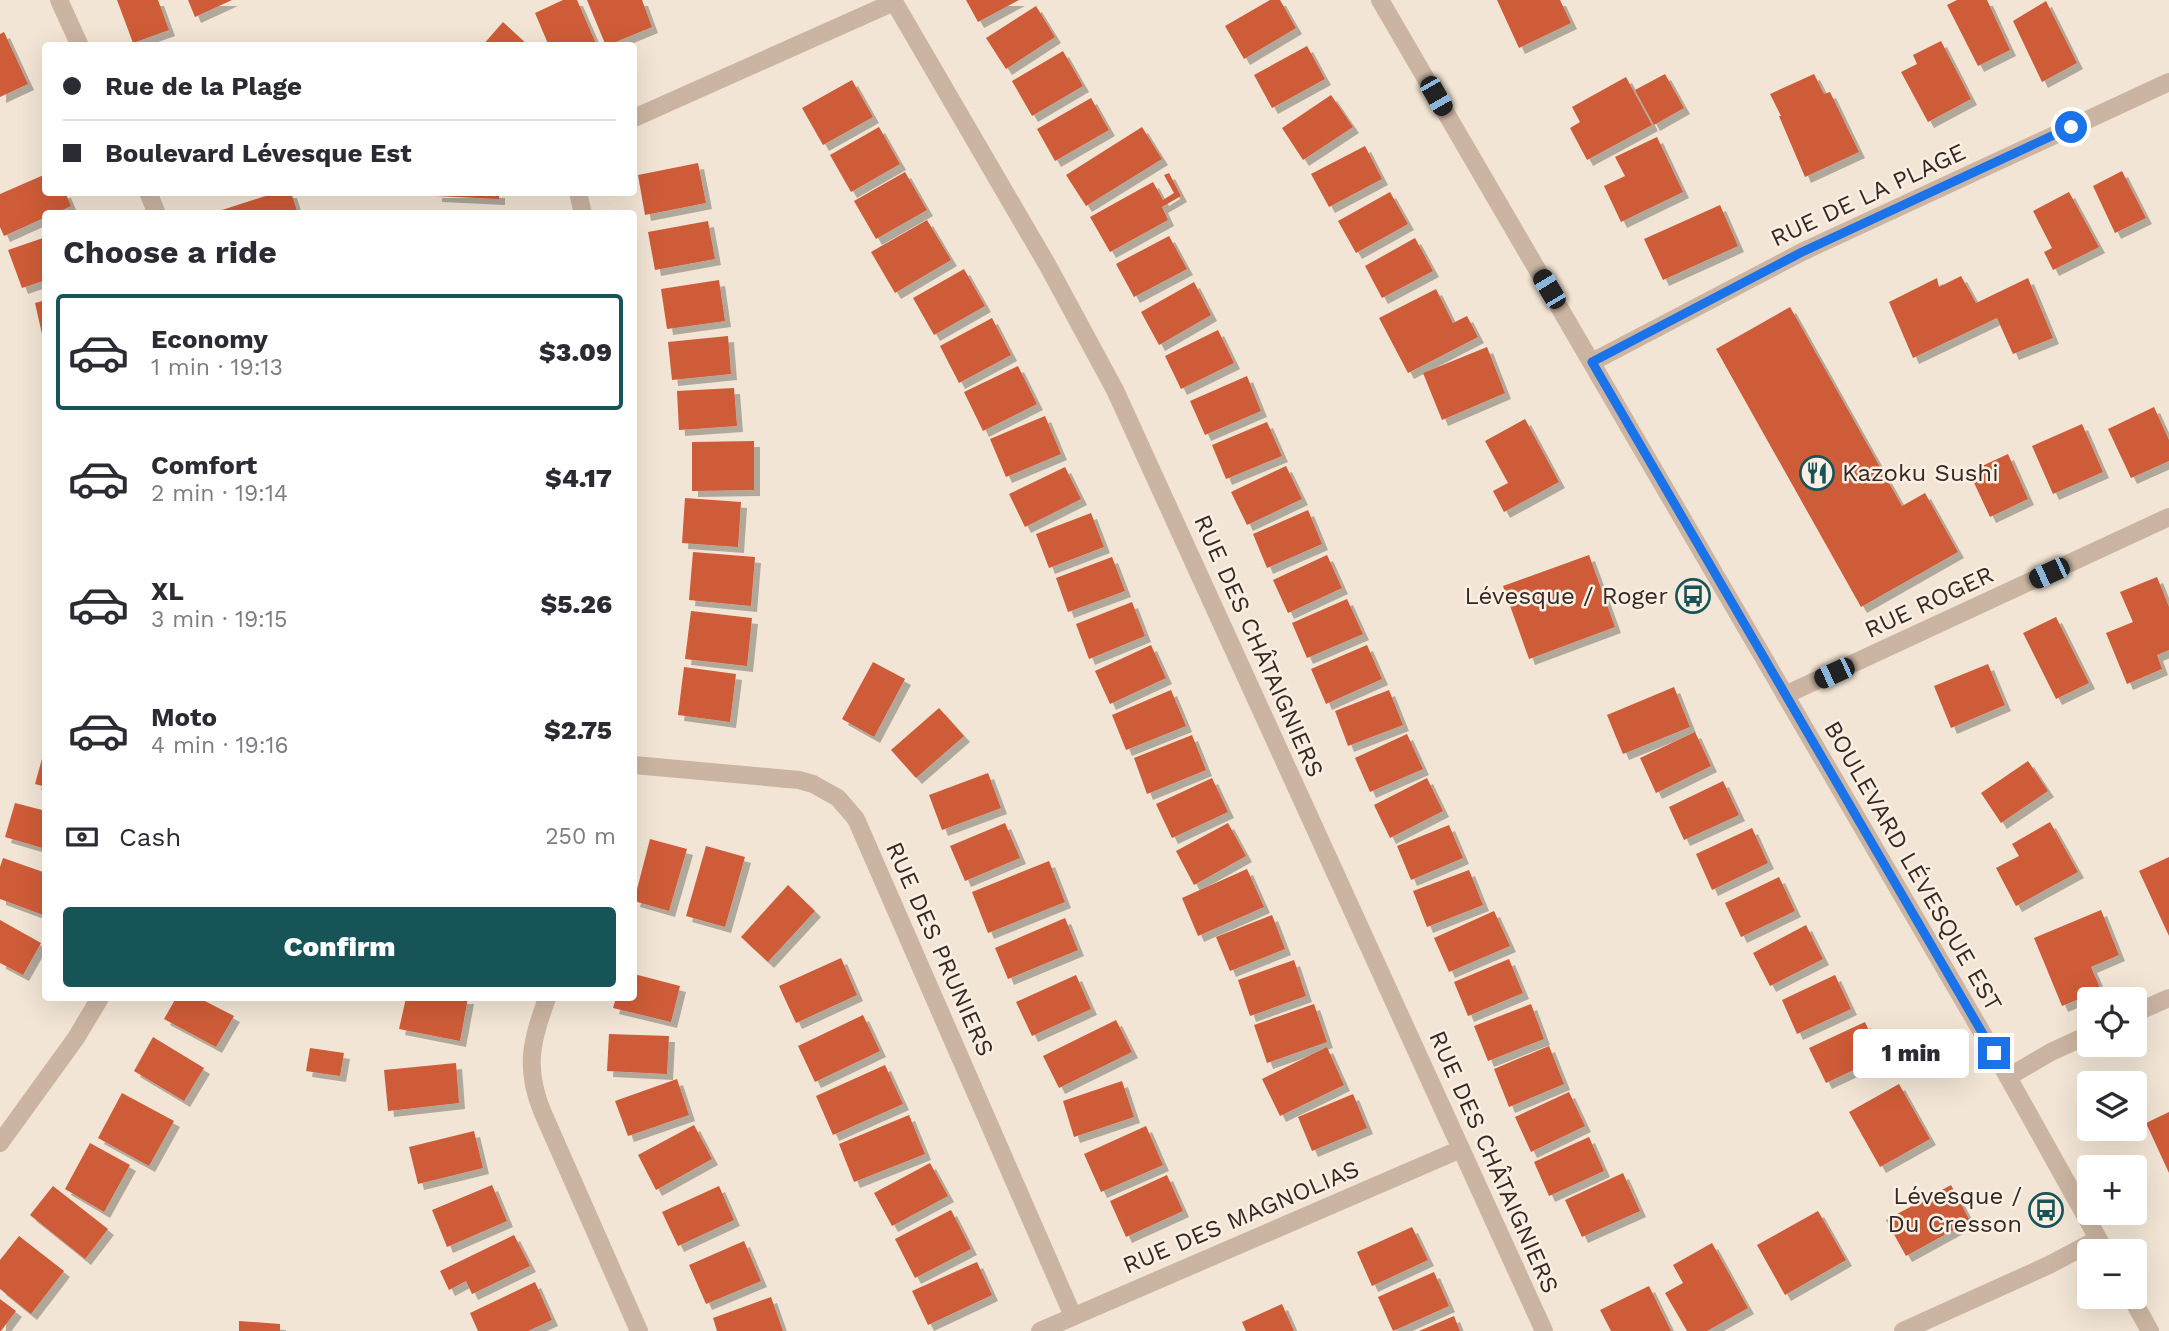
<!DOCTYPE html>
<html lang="en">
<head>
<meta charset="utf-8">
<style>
	:root { --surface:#fff; --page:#f7f7f7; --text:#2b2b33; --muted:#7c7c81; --line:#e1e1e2; --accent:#175458 }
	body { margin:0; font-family:"Work Sans",sans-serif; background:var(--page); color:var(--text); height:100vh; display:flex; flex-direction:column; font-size:26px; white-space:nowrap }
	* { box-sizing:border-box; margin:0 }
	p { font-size:23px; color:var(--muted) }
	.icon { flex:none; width:38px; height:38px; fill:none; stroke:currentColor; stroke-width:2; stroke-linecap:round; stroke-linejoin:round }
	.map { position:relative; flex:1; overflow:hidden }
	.side { position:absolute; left:42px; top:210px; width:595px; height:791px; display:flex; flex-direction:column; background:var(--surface); border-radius:7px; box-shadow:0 7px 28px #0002 }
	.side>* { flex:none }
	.guide { position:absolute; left:42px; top:42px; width:595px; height:154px; border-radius:7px; box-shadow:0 7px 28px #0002; display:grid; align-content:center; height:154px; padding:0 21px; background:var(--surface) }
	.fabs { position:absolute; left:2077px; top:987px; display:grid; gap:14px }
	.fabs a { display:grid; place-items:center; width:70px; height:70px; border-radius:7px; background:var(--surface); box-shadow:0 7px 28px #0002; font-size:35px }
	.end { position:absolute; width:32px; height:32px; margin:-16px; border:9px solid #1a73e8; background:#fff; box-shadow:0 0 0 4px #fff }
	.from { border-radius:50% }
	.bubble { position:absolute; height:49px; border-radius:7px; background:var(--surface); box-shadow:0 7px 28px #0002; font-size:23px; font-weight:800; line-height:49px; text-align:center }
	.car { position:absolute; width:21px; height:42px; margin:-21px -10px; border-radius:9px; box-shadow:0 0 5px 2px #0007; background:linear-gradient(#222 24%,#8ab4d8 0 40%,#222 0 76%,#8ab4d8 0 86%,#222 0) }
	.guide b { display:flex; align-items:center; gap:24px; height:66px; font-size:26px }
	.guide b+b { border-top:2px solid var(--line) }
	.guide i { width:18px; height:18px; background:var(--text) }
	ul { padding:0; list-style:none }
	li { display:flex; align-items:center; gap:21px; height:116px; margin:0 14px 10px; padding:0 7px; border:4px solid transparent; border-radius:7px }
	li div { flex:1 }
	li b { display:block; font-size:26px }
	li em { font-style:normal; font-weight:800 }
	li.selected { border-color:var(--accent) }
	li>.icon { width:63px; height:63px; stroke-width:1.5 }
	h2 { padding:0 21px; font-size:32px; line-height:84px }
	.pay { display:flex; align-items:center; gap:18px; height:77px; padding:0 21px; font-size:26px }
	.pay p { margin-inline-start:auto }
	.primary-button { display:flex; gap:14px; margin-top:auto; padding:14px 21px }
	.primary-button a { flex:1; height:80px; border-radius:7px; background:var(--accent); color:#fff; font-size:28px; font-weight:800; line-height:80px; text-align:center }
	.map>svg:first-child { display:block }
	.building { fill:#cf5b37; filter:url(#shadow) }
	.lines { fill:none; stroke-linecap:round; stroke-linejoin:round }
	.minor { stroke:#cbb4a1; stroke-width:18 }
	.route { stroke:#1a73e8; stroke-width:9 }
	.labels { text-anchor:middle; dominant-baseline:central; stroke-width:5; stroke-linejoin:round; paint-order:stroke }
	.street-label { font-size:24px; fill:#342924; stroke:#faefe2 }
	.poi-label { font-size:24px; fill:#342924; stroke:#faefe2; text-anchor:end }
</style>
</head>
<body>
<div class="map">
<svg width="2169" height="1331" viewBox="0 0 2169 1331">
	<defs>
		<filter id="shadow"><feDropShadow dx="6" dy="6" stdDeviation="0" flood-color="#0004"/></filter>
	</defs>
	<rect width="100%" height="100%" fill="#f2e5d5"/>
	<g class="building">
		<polygon points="117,0 158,0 169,30 133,43"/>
		<polygon points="188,0 232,0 195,17"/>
		<polygon points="563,0 577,0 597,46 549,46 535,13"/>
		<polygon points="587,0 642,0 652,27 606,46"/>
		<polygon points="966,0 1019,0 978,22"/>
		<polygon points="1270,0 1280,0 1296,28 1244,59 1225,26"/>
		<polygon points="1497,0 1560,0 1571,23 1519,48"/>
		<polygon points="1957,0 1987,0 2010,50 1978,66 1947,5"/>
		<polygon points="2046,1 2077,63 2042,82 2013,21"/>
		<polygon points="1036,6 1055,37 1006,69 986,38"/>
		<polygon points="503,22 529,46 482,46"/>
		<polygon points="4,32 28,84 0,97 0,34"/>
		<polygon points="1941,41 1971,99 1928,122 1901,72 1917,64 1913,55"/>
		<polygon points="1307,46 1325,79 1272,108 1254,75"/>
		<polygon points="1063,51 1083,86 1032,116 1012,81"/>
		<polygon points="1665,74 1684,108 1654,125 1635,90"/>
		<polygon points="1814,74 1824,94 1830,92 1859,152 1805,177 1779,116 1781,116 1770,94"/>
		<polygon points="1626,77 1652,125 1587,160 1570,128 1580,122 1572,107"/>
		<polygon points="852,80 873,117 823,145 802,108"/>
		<polygon points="1331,95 1353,127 1303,160 1282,128"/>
		<polygon points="1091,98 1109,130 1055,161 1037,129"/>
		<polygon points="879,127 900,164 851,192 830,155"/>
		<polygon points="1142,127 1162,159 1086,206 1066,175"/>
		<polygon points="1657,137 1683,192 1621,222 1604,186 1625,176 1615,157"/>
		<polygon points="1365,146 1382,179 1329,207 1311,174"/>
		<polygon points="698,163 706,203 645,215 638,175"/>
		<polygon points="2122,171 2146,218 2115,233 2093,186"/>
		<polygon points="905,172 927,210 876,239 854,201"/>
		<polygon points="1169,173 1181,196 1162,207 1168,220 1110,252 1090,217 1153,182 1163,200 1174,193 1164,175"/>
		<polygon points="46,174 46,192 65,192 71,206 54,214 46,214 46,217 4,236 0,227 0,194"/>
		<polygon points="278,192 291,192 298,214 223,214 222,210"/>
		<polygon points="436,192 499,192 499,199 436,196"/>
		<polygon points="1390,192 1408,224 1356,253 1338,221"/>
		<polygon points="2069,192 2099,247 2053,270 2044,252 2052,248 2033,211"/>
		<polygon points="1720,205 1738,246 1663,280 1644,239"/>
		<polygon points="927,220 951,260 895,293 871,252"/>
		<polygon points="708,221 715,259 655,270 648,232"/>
		<polygon points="1169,236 1187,269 1134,297 1116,264"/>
		<polygon points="46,237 46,280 22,288 8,250"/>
		<polygon points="1415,238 1433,271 1382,298 1365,266"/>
		<polygon points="964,269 985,306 934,335 913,298"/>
		<polygon points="1961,276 1976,303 2028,278 2053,338 2013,354 1997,318 1913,358 1889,302 1937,278 1939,287"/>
		<polygon points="719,280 725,321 667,329 661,289"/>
		<polygon points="1194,282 1211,315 1159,345 1141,312"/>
		<polygon points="1436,289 1453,323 1467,316 1478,337 1408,373 1379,318"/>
		<polygon points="46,300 46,343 44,343 35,303"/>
		<polygon points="1790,307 1902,506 1925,493 1958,552 1861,607 1716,349"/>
		<polygon points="992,318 1011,355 959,383 940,346"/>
		<polygon points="1218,330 1234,363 1181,389 1165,356"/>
		<polygon points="728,336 731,374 672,380 668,342"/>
		<polygon points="1487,347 1505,393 1442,420 1423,373"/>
		<polygon points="1018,366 1037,404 983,431 964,392"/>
		<polygon points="1247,376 1261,411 1205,435 1190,401"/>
		<polygon points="734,388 737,426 679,430 677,391"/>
		<polygon points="2154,407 2169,440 2169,461 2131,478 2108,429"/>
		<polygon points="1045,416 1061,454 1006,477 990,439"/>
		<polygon points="1525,419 1559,482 1504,512 1493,491 1508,483 1485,441"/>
		<polygon points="1267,422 1282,456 1226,479 1212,445"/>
		<polygon points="2082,424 2103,472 2053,494 2032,446"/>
		<polygon points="754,441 754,490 692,491 692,442"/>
		<polygon points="2008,454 2028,499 1990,517 1969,472"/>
		<polygon points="1286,466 1302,499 1247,525 1231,492"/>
		<polygon points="1065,467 1081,499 1025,527 1009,494"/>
		<polygon points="685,498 741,502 738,547 682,543"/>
		<polygon points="1308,510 1322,544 1267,568 1253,534"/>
		<polygon points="1091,513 1104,547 1049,568 1036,534"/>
		<polygon points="693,552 755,557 751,606 689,600"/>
		<polygon points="1327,555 1342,588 1288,613 1273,580"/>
		<polygon points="1589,555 1615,627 1529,659 1503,586"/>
		<polygon points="1112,557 1125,591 1068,612 1056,578"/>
		<polygon points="2157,577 2169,607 2169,650 2157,655 2162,669 2127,684 2106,633 2133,622 2120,592"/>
		<polygon points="1347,599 1363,634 1307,658 1292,623"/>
		<polygon points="1132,602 1145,636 1089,659 1076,624"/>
		<polygon points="691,611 752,618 747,666 685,659"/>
		<polygon points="2056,617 2089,683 2056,699 2023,633"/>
		<polygon points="1151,645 1166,678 1110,704 1095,671"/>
		<polygon points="1367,645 1382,679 1326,704 1311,669"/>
		<polygon points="873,662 905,679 874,737 842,719"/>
		<polygon points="1988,664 2005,705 1951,728 1934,686"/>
		<polygon points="684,667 736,674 730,722 678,715"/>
		<polygon points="1674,687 1690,727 1623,754 1607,715"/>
		<polygon points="1171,690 1186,726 1126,750 1112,715"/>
		<polygon points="1389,690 1403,725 1348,746 1335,711"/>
		<polygon points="939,708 964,736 916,778 891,750"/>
		<polygon points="1695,732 1711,766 1656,793 1640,758"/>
		<polygon points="1407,734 1423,769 1370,792 1355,758"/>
		<polygon points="1192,735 1206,770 1147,794 1134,758"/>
		<polygon points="45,748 46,748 46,787 35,784"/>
		<polygon points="2028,761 2048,791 2001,823 1981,793"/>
		<polygon points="988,773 1001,808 942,830 929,795"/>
		<polygon points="1212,778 1228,812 1172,838 1156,804"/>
		<polygon points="1427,778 1443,811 1390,838 1374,805"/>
		<polygon points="1723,781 1739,815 1684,840 1669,807"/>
		<polygon points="15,803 46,811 46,849 5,837"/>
		<polygon points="2050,822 2078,872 2016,906 1996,868 2019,856 2012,844"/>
		<polygon points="1005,823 1020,858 965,881 950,846"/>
		<polygon points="1228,823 1246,856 1194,885 1176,851"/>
		<polygon points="1449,825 1463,858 1411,880 1397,846"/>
		<polygon points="1752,828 1768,863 1712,890 1696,854"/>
		<polygon points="650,839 687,849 669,911 634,901"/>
		<polygon points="706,846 745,857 725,927 686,916"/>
		<polygon points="2169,857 2169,936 2139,871"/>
		<polygon points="3,858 46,873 46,916 0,899 0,867"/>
		<polygon points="1049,861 1065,902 988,933 972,892"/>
		<polygon points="1247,869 1264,907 1198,936 1182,898"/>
		<polygon points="1469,870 1483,905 1427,927 1413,891"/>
		<polygon points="1779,877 1795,911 1741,937 1725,903"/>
		<polygon points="788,885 815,911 768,962 741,937"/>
		<polygon points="2101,910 2119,955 2091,967 2101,990 2062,1006 2034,938"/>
		<polygon points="1494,911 1510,946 1449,972 1434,938"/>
		<polygon points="1272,915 1285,949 1230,971 1216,937"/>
		<polygon points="1065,918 1078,950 1008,979 995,948"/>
		<polygon points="0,920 41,943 23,975 0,963"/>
		<polygon points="1806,925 1823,959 1770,986 1753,953"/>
		<polygon points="841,958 857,995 796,1023 779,986"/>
		<polygon points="1509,959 1523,993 1468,1016 1454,982"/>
		<polygon points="1294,960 1306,996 1250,1016 1238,980"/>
		<polygon points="634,974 680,986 671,1022 613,1008 616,998 634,998"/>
		<polygon points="1076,975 1091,1009 1032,1036 1016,1002"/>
		<polygon points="1835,975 1851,1009 1797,1034 1782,1000"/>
		<polygon points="176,998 199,998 234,1016 216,1047 164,1019"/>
		<polygon points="406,998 468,998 460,1041 399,1029"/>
		<polygon points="1314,1004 1327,1042 1267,1063 1254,1025"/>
		<polygon points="1531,1004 1544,1039 1488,1061 1474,1026"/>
		<polygon points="863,1015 880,1051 815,1082 798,1046"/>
		<polygon points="1116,1020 1132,1052 1059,1088 1043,1056"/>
		<polygon points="1865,1022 1881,1057 1826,1083 1809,1048"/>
		<polygon points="609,1034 669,1036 667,1074 607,1071"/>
		<polygon points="153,1037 204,1068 184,1101 134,1071"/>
		<polygon points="1549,1046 1564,1084 1509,1107 1494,1069"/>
		<polygon points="1327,1047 1344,1085 1280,1116 1262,1079"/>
		<polygon points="310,1048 344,1053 340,1076 306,1071"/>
		<polygon points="456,1063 459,1103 388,1111 384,1070"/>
		<polygon points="885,1065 903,1104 833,1135 816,1096"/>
		<polygon points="677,1079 689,1115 628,1136 615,1101"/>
		<polygon points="1122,1081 1134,1117 1074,1137 1063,1101"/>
		<polygon points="1899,1084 1930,1139 1880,1167 1849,1112"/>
		<polygon points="1569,1092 1585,1126 1531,1152 1515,1117"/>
		<polygon points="122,1093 174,1121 149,1166 98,1138"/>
		<polygon points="1353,1094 1367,1128 1312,1151 1298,1117"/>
		<polygon points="2169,1112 2169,1173 2146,1123"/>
		<polygon points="909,1115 925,1154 854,1182 839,1144"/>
		<polygon points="694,1125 712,1159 656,1190 638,1155"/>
		<polygon points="1146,1126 1163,1165 1101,1192 1084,1154"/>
		<polygon points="474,1131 483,1168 418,1184 409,1147"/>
		<polygon points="1589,1137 1604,1171 1549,1196 1534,1162"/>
		<polygon points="90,1143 130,1165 104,1212 65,1189"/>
		<polygon points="930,1163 948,1196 892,1226 874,1193"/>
		<polygon points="1623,1173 1640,1211 1582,1237 1565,1200"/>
		<polygon points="1167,1175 1183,1211 1126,1237 1110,1201"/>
		<polygon points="492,1185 507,1221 447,1247 432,1210"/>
		<polygon points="1951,1185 1970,1221 1906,1256 1886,1220"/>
		<polygon points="53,1186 108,1229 85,1259 30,1215"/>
		<polygon points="719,1186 734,1220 678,1246 662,1212"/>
		<polygon points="951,1210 971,1249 915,1278 895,1239"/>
		<polygon points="1818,1211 1846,1260 1785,1295 1757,1245"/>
		<polygon points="1412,1227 1428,1260 1372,1286 1357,1252"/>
		<polygon points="514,1235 530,1266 472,1294 466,1281 449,1290 440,1271"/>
		<polygon points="19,1236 64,1271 31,1314 0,1289 0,1260"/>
		<polygon points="744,1241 761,1281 706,1304 689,1265"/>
		<polygon points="1712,1243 1748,1308 1707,1331 1687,1331 1665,1293 1683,1283 1673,1265"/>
		<polygon points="977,1262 992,1295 928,1325 912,1291"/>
		<polygon points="1434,1272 1449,1306 1393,1331 1378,1297"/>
		<polygon points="535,1282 552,1320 528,1331 478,1331 470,1313"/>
		<polygon points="1649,1286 1671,1331 1611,1331 1600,1310"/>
		<polygon points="771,1297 783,1331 717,1331 713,1318"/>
		<polygon points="0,1299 16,1311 1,1331 0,1331"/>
		<polygon points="1282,1304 1294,1331 1246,1331 1242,1322"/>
		<polygon points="1454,1316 1460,1331 1419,1331"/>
		<polygon points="239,1321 280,1324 280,1331 239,1331"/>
	</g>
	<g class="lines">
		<g class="minor">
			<polyline points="59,0 80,46"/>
			<polyline points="893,0 1048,266 1115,390 1544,1331"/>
			<polyline points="1380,0 2008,1077 2105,1251"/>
			<polyline points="634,118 894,2"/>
			<polyline points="148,192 157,214"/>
			<polyline points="578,192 583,214"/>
			<polyline points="1592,362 1802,252 2169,82"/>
			<polyline points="1785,695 2169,517"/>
			<polyline points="634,765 799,780 813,784 838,798 856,819 1073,1316"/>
			<path d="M547,998C532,1041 524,1066 542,1111L639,1331"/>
			<polyline points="2135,1013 2169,998"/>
			<polyline points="2008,1077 2051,1052 2090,1034"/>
			<polyline points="0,1143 76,1038 100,998"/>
			<polyline points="2131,1297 2150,1331"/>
			<polyline points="1040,1331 1461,1149"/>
			<polyline points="1903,1331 2049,1265 2098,1239"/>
		</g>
	</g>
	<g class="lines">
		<polyline class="route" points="1994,1053 1592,362 1802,252 2071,127"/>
	</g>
	<defs>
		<g id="restaurant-ring" transform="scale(1.75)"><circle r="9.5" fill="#faefe2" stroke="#175458" stroke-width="1.5"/><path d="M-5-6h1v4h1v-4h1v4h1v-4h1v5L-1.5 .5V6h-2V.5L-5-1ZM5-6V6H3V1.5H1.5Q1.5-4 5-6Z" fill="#175458"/></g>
		<g id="bus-ring" transform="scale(1.75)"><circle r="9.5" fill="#faefe2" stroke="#175458" stroke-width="1.5"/><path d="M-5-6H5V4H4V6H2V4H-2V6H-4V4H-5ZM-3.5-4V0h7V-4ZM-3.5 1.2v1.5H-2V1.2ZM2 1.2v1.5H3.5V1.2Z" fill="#175458"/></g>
	</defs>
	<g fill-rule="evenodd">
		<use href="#restaurant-ring" x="1817" y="473"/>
		<use href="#bus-ring" x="1693" y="596"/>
		<use href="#bus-ring" x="2046" y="1210"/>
	</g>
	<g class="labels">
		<g class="street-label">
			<text transform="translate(1868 195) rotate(-25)">RUE DE LA PLAGE</text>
			<text transform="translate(1929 602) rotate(-25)">RUE ROGER</text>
			<text transform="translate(1259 646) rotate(66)">RUE DES CHÂTAIGNIERS</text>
			<text transform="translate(1913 866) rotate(60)">BOULEVARD LÉVESQUE EST</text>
			<text transform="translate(940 949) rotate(66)">RUE DES PRUNIERS</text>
			<text transform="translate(1494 1162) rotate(66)">RUE DES CHÂTAIGNIERS</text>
			<text transform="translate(1241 1217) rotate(-23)">RUE DES MAGNOLIAS</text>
		</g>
		<g class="poi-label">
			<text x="1842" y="473" text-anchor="start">Kazoku Sushi</text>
			<text x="1668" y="596">Lévesque / Roger</text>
			<text x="2022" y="1196">Lévesque /<tspan x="2022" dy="28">Du Cresson</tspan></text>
		</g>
	</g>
</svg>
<div class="fabs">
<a><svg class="icon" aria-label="locate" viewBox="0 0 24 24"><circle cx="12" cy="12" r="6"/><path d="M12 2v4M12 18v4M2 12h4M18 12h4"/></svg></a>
<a><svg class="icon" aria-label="layers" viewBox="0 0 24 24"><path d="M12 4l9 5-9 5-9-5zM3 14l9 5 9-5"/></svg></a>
<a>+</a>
<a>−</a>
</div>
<i class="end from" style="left:2071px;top:127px"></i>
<i class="end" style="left:1994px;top:1053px"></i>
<div class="bubble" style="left:1853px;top:1029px;width:116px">1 min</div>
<i class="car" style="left:1436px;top:96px;rotate:150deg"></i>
<i class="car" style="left:1549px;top:289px;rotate:329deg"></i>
<i class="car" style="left:2049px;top:573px;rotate:245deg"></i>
<i class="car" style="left:1834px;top:673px;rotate:245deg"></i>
<div class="guide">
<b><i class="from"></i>Rue de la Plage</b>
<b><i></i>Boulevard Lévesque Est</b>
</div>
<section class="side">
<h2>Choose a ride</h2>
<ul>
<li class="selected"><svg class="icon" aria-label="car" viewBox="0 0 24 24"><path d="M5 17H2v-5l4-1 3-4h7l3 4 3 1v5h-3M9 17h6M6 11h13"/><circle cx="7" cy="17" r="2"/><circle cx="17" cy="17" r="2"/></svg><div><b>Economy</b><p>1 min · 19:13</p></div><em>$3.09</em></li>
<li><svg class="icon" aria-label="car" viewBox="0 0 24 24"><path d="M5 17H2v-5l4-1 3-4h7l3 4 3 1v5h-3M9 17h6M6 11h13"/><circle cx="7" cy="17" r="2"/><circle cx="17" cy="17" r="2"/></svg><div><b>Comfort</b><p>2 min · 19:14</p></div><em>$4.17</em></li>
<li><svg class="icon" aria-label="car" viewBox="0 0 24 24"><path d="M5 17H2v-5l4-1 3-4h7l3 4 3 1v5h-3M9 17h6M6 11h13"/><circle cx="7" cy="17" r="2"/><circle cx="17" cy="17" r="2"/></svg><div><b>XL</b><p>3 min · 19:15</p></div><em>$5.26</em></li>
<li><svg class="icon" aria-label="car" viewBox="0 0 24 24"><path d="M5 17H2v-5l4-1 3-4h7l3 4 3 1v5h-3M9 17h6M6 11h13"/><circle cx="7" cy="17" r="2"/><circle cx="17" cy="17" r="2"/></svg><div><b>Moto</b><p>4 min · 19:16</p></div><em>$2.75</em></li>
</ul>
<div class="pay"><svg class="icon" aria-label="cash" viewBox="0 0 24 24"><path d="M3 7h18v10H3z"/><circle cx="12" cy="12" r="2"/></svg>Cash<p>250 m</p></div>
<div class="primary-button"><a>Confirm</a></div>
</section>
</div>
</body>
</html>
